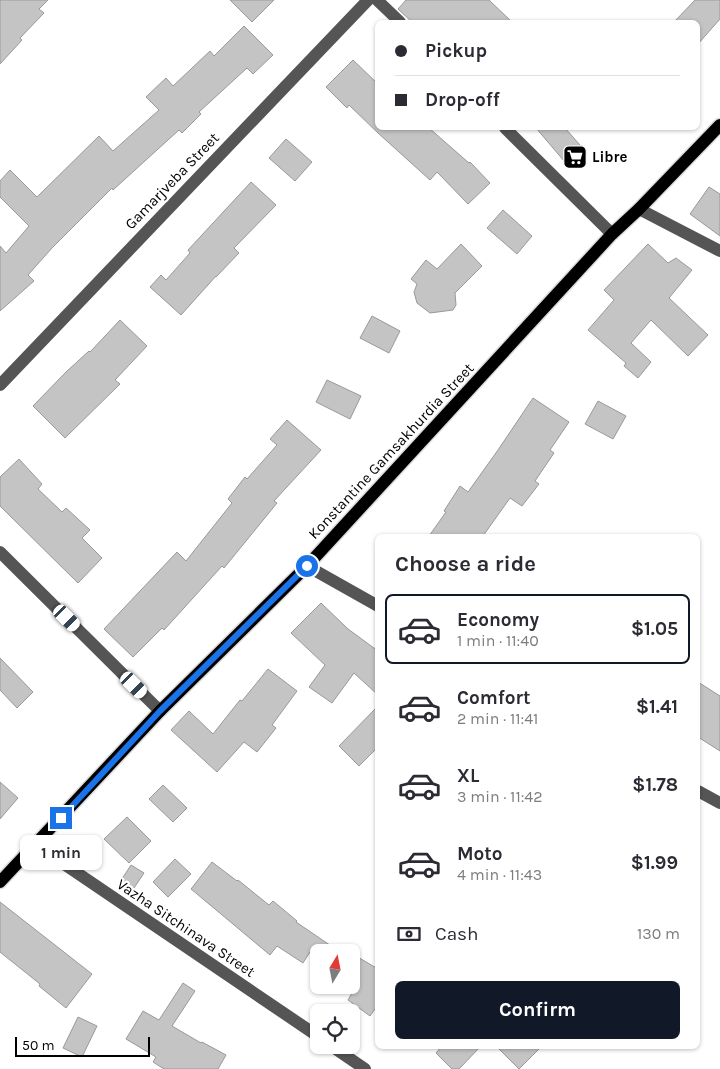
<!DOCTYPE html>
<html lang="en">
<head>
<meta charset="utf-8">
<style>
	:root { --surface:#fff; --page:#f7f7f7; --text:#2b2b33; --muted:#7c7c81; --line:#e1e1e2; --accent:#111827 }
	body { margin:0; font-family:Karla,sans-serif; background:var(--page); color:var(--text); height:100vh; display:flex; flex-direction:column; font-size:19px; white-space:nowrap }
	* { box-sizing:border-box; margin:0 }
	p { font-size:16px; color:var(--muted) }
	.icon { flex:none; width:28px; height:28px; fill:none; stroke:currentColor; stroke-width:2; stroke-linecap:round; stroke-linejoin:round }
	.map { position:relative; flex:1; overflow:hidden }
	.drawer { position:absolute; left:375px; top:534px; width:325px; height:515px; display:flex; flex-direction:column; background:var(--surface); border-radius:8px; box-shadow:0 1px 4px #0004 }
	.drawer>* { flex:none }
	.banner { position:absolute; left:375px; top:20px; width:325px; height:110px; border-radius:8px; box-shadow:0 1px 4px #0004; display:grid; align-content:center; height:110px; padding:0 20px; background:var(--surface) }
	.needle { width:32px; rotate:10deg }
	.tools { position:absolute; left:310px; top:944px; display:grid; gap:10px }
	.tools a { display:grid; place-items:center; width:50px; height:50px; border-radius:8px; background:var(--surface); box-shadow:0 1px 4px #0004; font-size:25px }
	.scale { position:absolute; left:15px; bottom:12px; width:135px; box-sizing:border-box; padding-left:5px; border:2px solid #000; border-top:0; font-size:14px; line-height:18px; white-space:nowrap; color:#000; -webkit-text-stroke:4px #fff; paint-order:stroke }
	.end { position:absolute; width:22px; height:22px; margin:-11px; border:6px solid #1a73e8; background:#fff; box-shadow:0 0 0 2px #fff }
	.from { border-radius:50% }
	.bubble { position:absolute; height:35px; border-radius:8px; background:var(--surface); box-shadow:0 1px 4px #0004; font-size:16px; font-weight:700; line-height:35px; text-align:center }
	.car { position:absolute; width:15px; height:30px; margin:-15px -8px; border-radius:6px; box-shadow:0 0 4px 1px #0007; background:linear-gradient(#fff 24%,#345 0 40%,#fff 0 76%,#345 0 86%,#fff 0) }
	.banner b { display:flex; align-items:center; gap:18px; height:48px; font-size:19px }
	.banner b+b { border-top:1px solid var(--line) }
	.banner i { width:12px; height:12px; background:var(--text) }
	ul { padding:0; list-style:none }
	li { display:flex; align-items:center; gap:15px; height:70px; margin:0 10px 8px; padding:0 10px; border:2px solid transparent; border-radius:8px }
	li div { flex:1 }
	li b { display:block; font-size:19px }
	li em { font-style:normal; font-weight:700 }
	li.current { border-color:var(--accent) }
	li>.icon { width:45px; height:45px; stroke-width:1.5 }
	h2 { padding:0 20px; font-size:22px; line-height:60px }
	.pay { display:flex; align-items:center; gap:12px; height:55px; padding:0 20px; font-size:19px }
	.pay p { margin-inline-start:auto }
	.action { display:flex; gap:10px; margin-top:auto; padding:10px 20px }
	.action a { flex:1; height:58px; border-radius:8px; background:var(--accent); color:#fff; font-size:20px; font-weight:700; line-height:58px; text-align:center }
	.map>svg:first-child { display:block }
	.building { fill:#c4c4c4; stroke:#999 }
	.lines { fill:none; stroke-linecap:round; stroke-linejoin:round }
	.major-casing { stroke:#dbdbdb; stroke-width:15 }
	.minor { stroke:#555; stroke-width:12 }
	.major { stroke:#000; stroke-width:12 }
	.route { stroke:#1a73e8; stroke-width:6 }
	.labels { text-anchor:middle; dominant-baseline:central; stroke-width:4.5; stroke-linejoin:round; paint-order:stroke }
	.poi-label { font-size:15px; font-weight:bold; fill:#000; stroke:#fff; text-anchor:start }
	.street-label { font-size:15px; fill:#000; stroke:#fff }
</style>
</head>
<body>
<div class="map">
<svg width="720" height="1069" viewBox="0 0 720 1069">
	<rect width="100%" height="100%" fill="#fff"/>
	<g class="building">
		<polygon points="0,0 48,0 39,9 44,13 20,38 22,40 0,64"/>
		<polygon points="230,0 274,0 252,22"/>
		<polygon points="406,0 489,0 512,22 412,22 398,9"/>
		<polygon points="695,0 720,0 720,19 698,44 698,22 674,22"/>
		<polygon points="244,26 273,55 253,74 247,68 199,112 201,114 182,133 179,130 113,190 112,188 52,248 28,275 34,281 0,311 0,246 6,253 29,226 0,197 0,181 10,170 37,197 99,136 113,151 159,110 146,97 166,78 173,86 210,51 214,56"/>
		<polygon points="353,60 378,84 378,128 429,128 469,163 470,162 490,183 468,204 437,172 430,180 378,133 349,105 347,108 326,87"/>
		<polygon points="536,128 565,128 587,153 570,168"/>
		<polygon points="286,139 312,162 295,181 269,158"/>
		<polygon points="251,182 276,205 234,248 239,253 216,277 216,276 181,315 150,287 161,275 166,280 190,253 188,250"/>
		<polygon points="709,187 720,194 720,236 690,214"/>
		<polygon points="503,210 532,236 517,254 487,228"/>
		<polygon points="461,244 482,266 455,293 456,305 453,310 430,313 417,303 414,292 417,284 411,279 426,260 437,269"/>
		<polygon points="648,244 668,263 676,258 692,270 669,298 708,335 688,356 651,320 631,343 651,362 638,378 624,366 626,363 588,330 614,300 604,290"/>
		<polygon points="372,316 400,331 389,353 360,338"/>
		<polygon points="120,320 147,346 115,380 120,384 65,438 33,406 66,372 89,351 90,352"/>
		<polygon points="327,380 361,396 350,419 316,402"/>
		<polygon points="533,398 569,422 550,450 554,453 535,481 539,484 522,506 510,498 483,536 429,536 446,512 444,511 460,486 468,492 498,450"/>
		<polygon points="598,401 626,416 613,439 585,424"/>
		<polygon points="287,420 321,450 274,501 277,503 224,568 222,566 164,630 162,628 133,657 104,629 177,552 186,561 232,503 228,499 245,477 247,479 277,445 270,439"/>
		<polygon points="19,459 42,484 38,489 62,512 66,508 90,530 82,538 102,558 78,583 0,506 0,477"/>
		<polygon points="321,603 348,629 378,651 378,695 354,673 332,703 309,687 325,665 291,633"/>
		<polygon points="0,658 33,692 17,708 0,690"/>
		<polygon points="268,669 297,691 272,725 276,728 257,752 244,742 217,772 171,730 189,711 213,734 240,700 242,701"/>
		<polygon points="698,682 720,696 720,751 698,737"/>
		<polygon points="378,706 378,747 359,766 339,746"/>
		<polygon points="0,782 18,798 0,819"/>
		<polygon points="163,785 187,808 173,822 149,799"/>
		<polygon points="127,817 151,841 129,863 104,839"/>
		<polygon points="175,859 191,874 168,897 153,882"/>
		<polygon points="212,862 237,881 238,880 269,905 273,901 297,921 296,922 340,952 310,952 303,963 277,946 270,955 191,889"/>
		<polygon points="131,865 144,873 130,894 118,885"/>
		<polygon points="0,902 92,974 66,1008 39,986 40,984 0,952"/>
		<polygon points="351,953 378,969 378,1005 370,1016 348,1000 352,993"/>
		<polygon points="183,983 195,991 172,1026 201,1043 202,1042 226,1055 218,1069 164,1069 153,1062 156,1057 126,1039 143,1011 159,1020"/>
		<polygon points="78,1017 97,1026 82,1057 63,1048"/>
		<polygon points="442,1046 481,1046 459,1069 452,1069 436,1053"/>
		<polygon points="496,1046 542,1046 519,1069"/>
	</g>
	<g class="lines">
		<g class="major-casing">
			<polyline id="major" points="0,882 160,711 307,566 612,234 639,209 720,125"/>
		</g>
		<g class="minor">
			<polyline points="377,0 400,22"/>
			<polyline points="505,128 612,234"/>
			<polyline points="639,209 720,251"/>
			<polyline points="0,385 368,0"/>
			<polyline points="0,552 160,711"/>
			<polyline points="307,566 378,606"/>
			<polyline points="698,791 720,803"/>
			<polyline points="36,845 319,1037"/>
			<polyline points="330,1045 365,1069"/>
		</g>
		<use href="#major" class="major"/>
	</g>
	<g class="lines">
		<polyline class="route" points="61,818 160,711 307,566"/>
	</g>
	<defs>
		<g id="supermarket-square" transform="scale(1.25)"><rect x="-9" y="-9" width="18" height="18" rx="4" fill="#000" stroke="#fff"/><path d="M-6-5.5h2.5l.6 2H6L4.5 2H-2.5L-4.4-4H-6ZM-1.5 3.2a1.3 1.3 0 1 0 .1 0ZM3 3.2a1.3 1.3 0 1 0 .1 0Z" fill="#fff"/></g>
	</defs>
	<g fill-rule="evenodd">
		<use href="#supermarket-square" x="575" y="157"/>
	</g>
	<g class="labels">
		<g class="poi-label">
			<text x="592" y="157">Libre</text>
		</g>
		<g class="street-label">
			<text transform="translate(172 181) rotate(-46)">Gamarjveba Street</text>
			<text transform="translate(391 451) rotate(-47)">Konstantine Gamsakhurdia Street</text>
			<text transform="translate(186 928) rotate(34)">Vazha Sitchinava Street</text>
		</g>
	</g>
</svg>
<div class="tools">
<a><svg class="needle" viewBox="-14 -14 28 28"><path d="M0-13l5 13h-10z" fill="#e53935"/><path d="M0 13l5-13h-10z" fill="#7c7c81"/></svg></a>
<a><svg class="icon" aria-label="locate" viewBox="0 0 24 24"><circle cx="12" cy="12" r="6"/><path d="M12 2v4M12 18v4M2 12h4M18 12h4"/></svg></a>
</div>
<div class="scale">50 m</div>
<i class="end from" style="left:307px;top:566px"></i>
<i class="end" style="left:61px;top:818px"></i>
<div class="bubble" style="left:20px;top:835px;width:82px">1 min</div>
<i class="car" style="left:67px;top:618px;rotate:135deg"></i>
<i class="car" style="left:134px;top:685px;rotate:135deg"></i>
<div class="banner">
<b><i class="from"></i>Pickup</b>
<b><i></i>Drop-off</b>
</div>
<section class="drawer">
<h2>Choose a ride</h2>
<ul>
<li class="current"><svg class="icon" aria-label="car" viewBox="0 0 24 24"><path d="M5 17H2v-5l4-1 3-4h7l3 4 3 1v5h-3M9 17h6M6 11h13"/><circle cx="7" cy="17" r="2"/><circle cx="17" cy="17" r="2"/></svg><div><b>Economy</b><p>1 min · 11:40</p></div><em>$1.05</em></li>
<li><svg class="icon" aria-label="car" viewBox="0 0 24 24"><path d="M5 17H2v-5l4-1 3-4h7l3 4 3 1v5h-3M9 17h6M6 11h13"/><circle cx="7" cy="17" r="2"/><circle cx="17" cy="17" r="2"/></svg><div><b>Comfort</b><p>2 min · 11:41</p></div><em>$1.41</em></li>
<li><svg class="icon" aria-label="car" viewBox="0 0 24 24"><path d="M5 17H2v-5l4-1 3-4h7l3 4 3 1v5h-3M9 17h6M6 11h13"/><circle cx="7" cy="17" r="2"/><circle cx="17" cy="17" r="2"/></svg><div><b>XL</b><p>3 min · 11:42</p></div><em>$1.78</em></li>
<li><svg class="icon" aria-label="car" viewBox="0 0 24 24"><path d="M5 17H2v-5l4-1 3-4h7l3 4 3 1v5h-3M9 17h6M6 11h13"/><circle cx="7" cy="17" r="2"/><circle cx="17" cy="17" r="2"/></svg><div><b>Moto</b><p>4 min · 11:43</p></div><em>$1.99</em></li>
</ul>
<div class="pay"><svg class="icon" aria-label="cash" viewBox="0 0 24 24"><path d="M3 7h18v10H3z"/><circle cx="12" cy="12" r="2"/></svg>Cash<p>130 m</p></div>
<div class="action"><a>Confirm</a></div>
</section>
</div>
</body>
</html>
